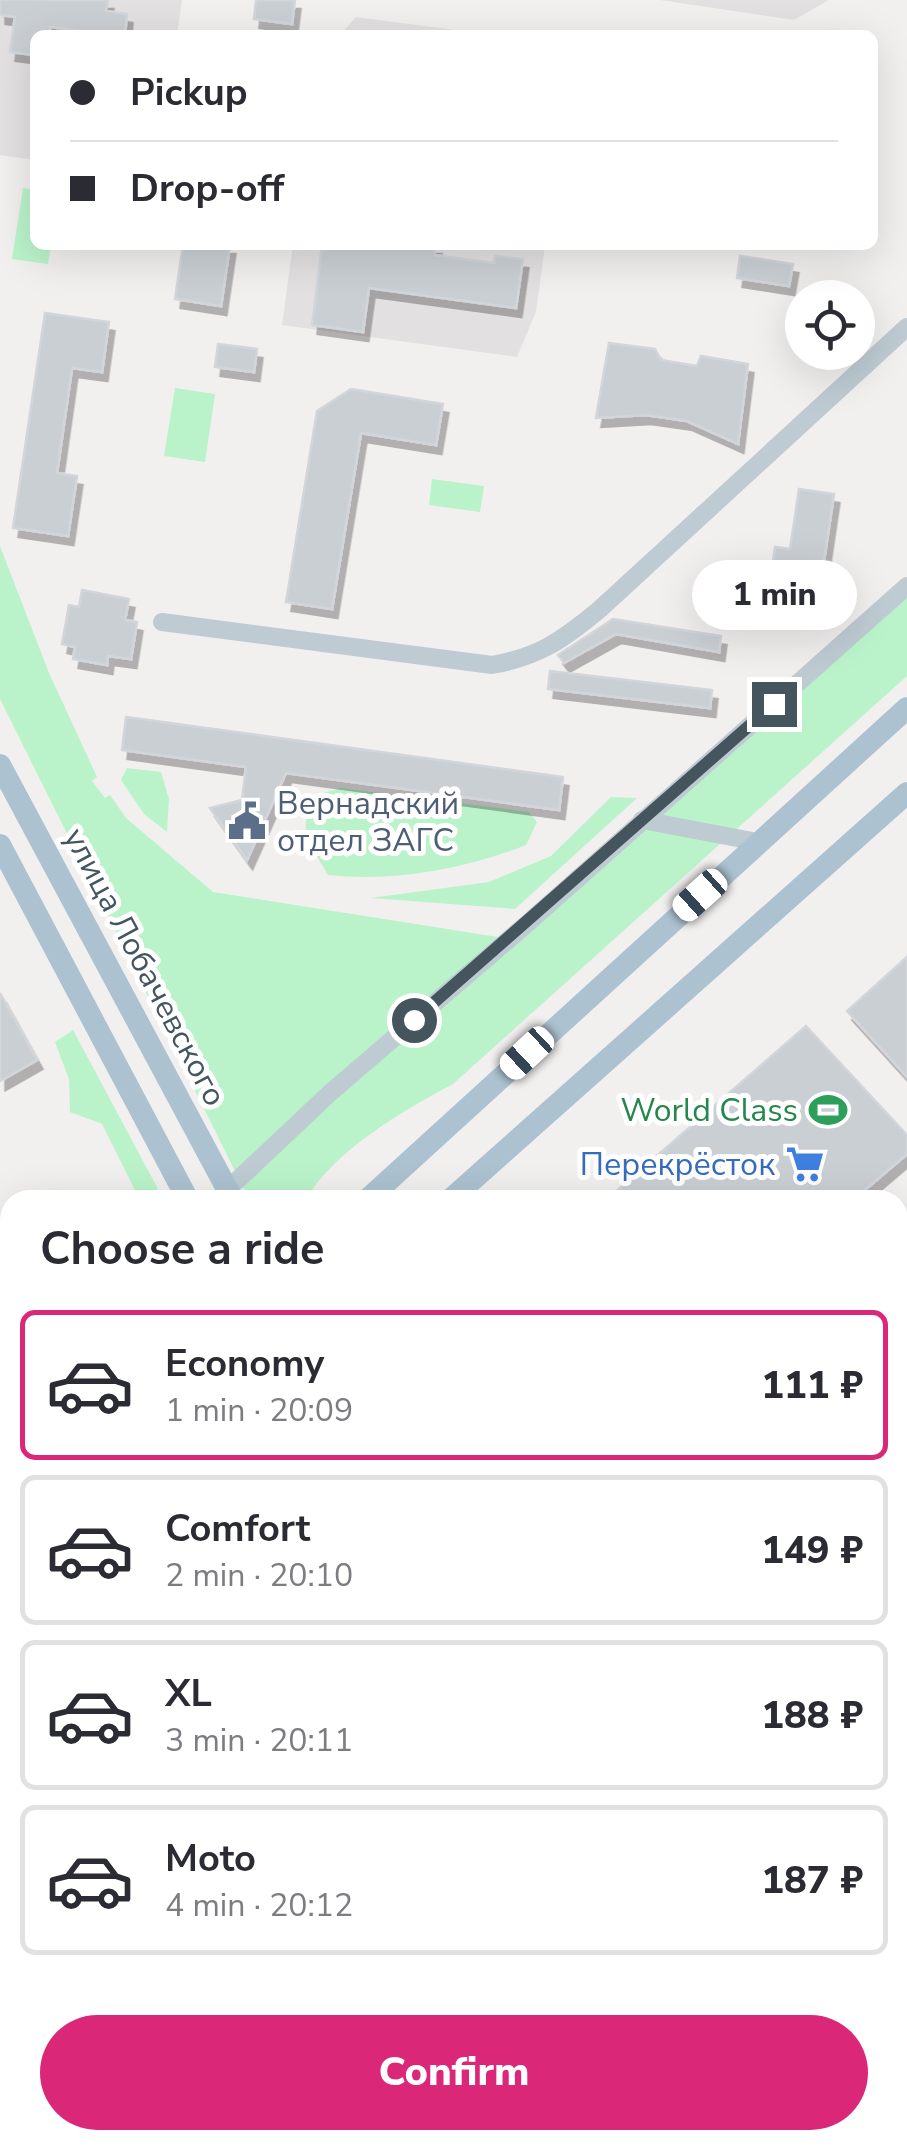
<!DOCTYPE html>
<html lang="en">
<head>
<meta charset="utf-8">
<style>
	:root { --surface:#fff; --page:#f2f2f3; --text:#2b2b33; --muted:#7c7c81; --line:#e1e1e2; --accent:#db2777 }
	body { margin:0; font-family:"Nunito Sans",sans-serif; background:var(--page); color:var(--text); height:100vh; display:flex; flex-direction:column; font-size:38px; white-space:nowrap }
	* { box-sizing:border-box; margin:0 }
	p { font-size:32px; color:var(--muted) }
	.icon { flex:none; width:55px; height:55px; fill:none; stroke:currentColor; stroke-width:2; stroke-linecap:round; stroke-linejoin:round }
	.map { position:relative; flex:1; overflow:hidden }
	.details { position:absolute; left:0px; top:1190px; width:908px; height:960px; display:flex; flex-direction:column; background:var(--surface); border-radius:30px 30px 0 0; box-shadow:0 10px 40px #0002 }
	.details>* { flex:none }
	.top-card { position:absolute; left:30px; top:30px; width:848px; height:220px; border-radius:15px; box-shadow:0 10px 40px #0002; display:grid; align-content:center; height:220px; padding:0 40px; background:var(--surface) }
	.fabs { position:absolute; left:785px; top:280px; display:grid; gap:20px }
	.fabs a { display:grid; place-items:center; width:90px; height:90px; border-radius:50%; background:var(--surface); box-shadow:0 10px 40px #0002; font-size:50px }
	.end { position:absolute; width:45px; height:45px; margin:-22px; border:12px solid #45555e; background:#fff; box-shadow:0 0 0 5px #fff }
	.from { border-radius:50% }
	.bubble { position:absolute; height:70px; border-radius:35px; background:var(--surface); box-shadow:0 10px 40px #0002; font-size:32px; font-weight:800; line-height:70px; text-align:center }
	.car { position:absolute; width:30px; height:60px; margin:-30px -15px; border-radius:12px; box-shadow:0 0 8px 2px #0007; background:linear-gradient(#fff 24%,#345 0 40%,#fff 0 76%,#345 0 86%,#fff 0) }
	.top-card b { display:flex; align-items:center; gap:35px; height:95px; font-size:38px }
	.top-card b+b { border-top:2px solid var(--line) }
	.top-card i { width:25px; height:25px; background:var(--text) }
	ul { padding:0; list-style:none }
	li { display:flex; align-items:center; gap:30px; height:150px; margin:0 20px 15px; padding:0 20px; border:5px solid var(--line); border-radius:15px }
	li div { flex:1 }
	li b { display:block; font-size:38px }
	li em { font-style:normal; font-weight:800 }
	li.active { border-color:var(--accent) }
	li>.icon { width:90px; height:90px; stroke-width:1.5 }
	h2 { padding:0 40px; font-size:45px; line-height:120px }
	.primary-button { display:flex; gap:20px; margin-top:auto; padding:20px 40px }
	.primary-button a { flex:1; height:115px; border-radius:60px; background:var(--accent); color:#fff; font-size:40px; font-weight:800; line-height:115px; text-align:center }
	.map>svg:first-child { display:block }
	.education { fill:#e3e0e1 }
	.green { fill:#baf3ca }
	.building { fill:#cacfd4; stroke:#d2d6db; stroke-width:2.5; filter:url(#shadow) }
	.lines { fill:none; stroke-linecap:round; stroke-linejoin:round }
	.minor { stroke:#becbd2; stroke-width:18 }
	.major { stroke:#acc2d0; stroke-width:22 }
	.route { stroke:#45555e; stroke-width:12 }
	.labels { text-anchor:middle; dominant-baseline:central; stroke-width:10; stroke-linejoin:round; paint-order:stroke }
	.service-label { font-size:32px; fill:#4e5e75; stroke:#fff; text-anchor:start }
	.street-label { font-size:32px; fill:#45555e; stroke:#fff }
	.leisure-label { font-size:32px; fill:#27864d; stroke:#fff; text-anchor:end }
	.shop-label { font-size:32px; fill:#366cbe; stroke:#fff; text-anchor:end }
</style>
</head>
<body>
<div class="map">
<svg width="907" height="2150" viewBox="0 0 907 2150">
	<defs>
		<filter id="shadow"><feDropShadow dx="5.5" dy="9" stdDeviation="0" flood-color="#0004"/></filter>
	</defs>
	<rect width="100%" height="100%" fill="#f2efef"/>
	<g class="education">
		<polygon points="0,0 182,0 177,35 35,35 35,160 0,155"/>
		<polygon points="660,0 829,0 794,20"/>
		<polygon points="356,17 493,35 340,35"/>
		<polygon points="293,245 545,245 536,312 517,357 282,325"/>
	</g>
	<g class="green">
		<polygon points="23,188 35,190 35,245 51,245 48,264 12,259"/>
		<polygon points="175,388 215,394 205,462 164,456"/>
		<polygon points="432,479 484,486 480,512 429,505"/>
		<path d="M0,546L49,673L97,777L92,781L105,798L110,795L126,818L213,892L498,937L511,944L907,596V676L453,1084C405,1109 332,1152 306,1200H259L256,1193L248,1197L0,699Z"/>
		<polygon points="127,768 161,772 169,799 167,832 144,814 121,780"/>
		<path d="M340,788L529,812L537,822L526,845C465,869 394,882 328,875L305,836L308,798Z"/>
		<polygon points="611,797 637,798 515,909 371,898 489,882 551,856"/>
		<polygon points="73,1030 158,1189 140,1200 102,1124 70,1112 69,1079 55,1042"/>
		<polygon points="0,2069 10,2070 10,2140 93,2140 81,2150 0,2150"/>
	</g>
	<g class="building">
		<polygon points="0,0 108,0 106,11 127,14 125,35 80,35 81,31 50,27 50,35 35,35 35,55 10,52 15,17 0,15"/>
		<polygon points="256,0 295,0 292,24 254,19"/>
		<polygon points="183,245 230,245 221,306 175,299"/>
		<polygon points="322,245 436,245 434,255 494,263 495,256 523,259 516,308 369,288 363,332 312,325"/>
		<polygon points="740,256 793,264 789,286 737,278"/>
		<polygon points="45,313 109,322 102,372 72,368 57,473 77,476 68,536 13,528"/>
		<polygon points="609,343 655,349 661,360 697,366 701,356 748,364 738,444 687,421 646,415 596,418"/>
		<polygon points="218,344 257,349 254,372 215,367"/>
		<polygon points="351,389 443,404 436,445 361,433 332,609 286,602 317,411"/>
		<polygon points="799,489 834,494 822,574 804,571 798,619 765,614 775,547 790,549"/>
		<polygon points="82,590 129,599 125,620 137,622 131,659 108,656 107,665 73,659 75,647 62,644 69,605 79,607"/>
		<polygon points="613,619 721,636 719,652 616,634 564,663 558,655"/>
		<polygon points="550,671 712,690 710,708 548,689"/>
		<polygon points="126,717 563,777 559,810 286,773 247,860 210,808 242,800 246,767 122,750"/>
		<polygon points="907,957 907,1077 847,1011"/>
		<polygon points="0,993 37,1060 0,1081"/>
		<polygon points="806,1026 907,1135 907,1154 853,1200 606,1200"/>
	</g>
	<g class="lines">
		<g class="minor">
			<path d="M162,622L492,665C539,657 564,639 600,609L907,327"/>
			<polyline points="642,820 758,842"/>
			<polyline points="228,1189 331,1092 528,923 907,586"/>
			<polyline points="898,1568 907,1560"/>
			<polyline points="823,2140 830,2150"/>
		</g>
		<g class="major">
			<polyline points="0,765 233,1200"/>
			<polyline points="0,845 188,1200"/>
			<polyline points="367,1200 907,708"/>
			<polyline points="450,1200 907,793"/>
			<polyline points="0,1523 10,1514"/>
			<polyline points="0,1601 10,1592"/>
			<polyline points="689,2140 695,2150"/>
			<polyline points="727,2140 733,2150"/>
		</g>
	</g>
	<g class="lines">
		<polyline class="route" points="414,1020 774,704"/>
	</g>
	<defs>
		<g id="civic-bare" transform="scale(3)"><path d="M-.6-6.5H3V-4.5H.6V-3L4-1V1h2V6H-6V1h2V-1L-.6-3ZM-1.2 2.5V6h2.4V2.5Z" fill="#5c6f8a" stroke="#fff" stroke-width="2.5" paint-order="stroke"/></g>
		<g id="stadium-bare" transform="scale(3)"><path d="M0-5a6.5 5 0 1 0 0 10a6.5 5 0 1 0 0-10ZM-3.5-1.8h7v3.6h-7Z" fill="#2e9e5b" stroke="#fff" stroke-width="2.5" paint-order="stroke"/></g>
		<g id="supermarket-bare" transform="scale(3)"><path d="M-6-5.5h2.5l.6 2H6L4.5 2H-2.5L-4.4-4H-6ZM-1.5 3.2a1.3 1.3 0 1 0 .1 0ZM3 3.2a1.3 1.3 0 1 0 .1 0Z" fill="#3f7fe0" stroke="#fff" stroke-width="2.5" paint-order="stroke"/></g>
	</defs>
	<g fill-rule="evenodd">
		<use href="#civic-bare" x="247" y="821"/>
		<use href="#stadium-bare" x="828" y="1110"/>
		<use href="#supermarket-bare" x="805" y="1164"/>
	</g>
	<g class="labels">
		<g class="service-label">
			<text x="277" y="803">Вернадский<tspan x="277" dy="37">отдел ЗАГС</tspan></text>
		</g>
		<g class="street-label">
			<text transform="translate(145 967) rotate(62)">улица Лобачевского</text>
		</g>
		<g class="leisure-label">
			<text x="798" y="1110">World Class</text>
		</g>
		<g class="shop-label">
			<text x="775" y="1164">Перекрёсток</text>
		</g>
	</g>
</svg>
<div class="fabs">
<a><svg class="icon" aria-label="locate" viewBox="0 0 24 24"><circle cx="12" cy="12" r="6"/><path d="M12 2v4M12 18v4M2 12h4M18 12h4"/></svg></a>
</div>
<i class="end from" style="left:414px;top:1020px"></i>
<i class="end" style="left:774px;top:704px"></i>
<div class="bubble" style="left:692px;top:560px;width:165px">1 min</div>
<i class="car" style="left:700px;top:895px;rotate:228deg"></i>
<i class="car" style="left:527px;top:1053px;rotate:227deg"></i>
<div class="top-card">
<b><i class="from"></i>Pickup</b>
<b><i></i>Drop-off</b>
</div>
<section class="details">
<h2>Choose a ride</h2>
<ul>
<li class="active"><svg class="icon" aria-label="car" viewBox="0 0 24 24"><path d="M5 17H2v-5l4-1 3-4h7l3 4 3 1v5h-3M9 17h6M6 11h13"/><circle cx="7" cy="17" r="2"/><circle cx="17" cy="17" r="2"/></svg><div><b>Economy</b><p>1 min · 20:09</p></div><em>111 ₽</em></li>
<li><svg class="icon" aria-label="car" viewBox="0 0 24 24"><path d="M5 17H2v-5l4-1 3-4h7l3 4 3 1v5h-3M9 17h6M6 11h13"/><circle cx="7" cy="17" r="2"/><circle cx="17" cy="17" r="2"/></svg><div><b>Comfort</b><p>2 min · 20:10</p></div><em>149 ₽</em></li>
<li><svg class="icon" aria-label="car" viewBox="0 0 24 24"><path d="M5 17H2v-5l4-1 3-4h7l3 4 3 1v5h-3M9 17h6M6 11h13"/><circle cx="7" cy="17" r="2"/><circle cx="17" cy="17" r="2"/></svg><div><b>XL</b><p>3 min · 20:11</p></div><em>188 ₽</em></li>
<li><svg class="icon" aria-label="car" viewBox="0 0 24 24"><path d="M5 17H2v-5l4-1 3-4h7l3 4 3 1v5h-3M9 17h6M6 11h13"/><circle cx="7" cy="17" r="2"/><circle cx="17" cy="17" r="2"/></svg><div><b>Moto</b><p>4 min · 20:12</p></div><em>187 ₽</em></li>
</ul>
<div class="primary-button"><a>Confirm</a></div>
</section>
</div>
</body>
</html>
